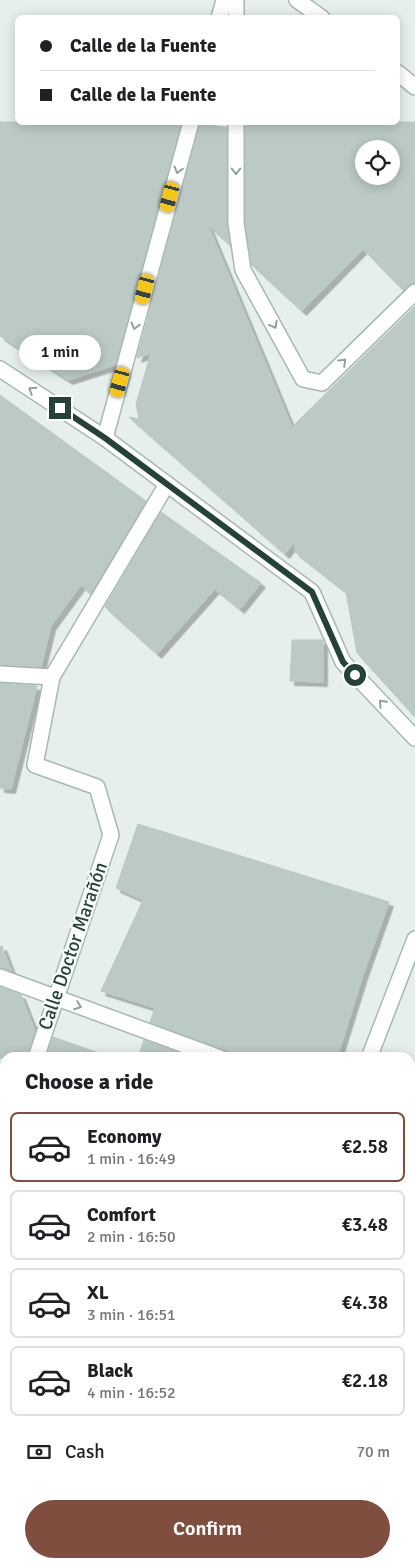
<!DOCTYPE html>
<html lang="en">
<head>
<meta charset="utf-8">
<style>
	:root { --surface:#fff; --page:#f2f2f2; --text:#202124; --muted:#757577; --line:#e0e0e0; --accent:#7f4e3f }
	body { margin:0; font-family:Signika,sans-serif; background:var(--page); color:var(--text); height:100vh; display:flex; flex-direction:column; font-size:19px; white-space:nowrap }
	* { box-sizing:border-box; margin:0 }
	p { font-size:16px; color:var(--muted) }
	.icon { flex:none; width:28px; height:28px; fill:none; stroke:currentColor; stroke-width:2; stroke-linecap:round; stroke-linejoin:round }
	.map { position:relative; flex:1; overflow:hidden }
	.panel { position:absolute; left:0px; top:1052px; width:415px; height:516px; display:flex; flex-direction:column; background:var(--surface); border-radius:15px 15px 0 0; box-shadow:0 2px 12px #0003 }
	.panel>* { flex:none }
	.banner { position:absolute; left:15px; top:15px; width:385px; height:110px; border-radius:8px; box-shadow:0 2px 12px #0003; display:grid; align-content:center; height:110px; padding:0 25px; background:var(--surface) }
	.fabs { position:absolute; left:355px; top:140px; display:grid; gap:10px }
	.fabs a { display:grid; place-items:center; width:45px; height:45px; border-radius:50%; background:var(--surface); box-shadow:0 2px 12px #0003; font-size:25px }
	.end { position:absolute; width:22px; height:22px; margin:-11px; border:6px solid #24423a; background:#fff; box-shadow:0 0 0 2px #fff }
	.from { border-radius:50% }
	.bubble { position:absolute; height:35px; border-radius:18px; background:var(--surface); box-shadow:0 2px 12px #0003; font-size:16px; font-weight:600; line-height:35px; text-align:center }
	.car { position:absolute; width:15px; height:30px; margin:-15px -8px; border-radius:6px; box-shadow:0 0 4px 1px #0007; background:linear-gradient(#f5c518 24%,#345 0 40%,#f5c518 0 76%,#345 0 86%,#f5c518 0) }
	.banner b { display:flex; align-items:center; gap:18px; height:48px; font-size:19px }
	.banner b+b { border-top:1px solid var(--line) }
	.banner i { width:12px; height:12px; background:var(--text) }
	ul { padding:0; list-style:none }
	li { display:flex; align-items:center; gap:15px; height:70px; margin:0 10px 8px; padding:0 15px; border:2px solid var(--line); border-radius:8px }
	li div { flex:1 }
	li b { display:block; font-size:19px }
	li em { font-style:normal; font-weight:600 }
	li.active { border-color:var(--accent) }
	li>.icon { width:45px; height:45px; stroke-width:1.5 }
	h2 { padding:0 25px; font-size:22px; line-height:60px }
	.pay { display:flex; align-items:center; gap:12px; height:55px; padding:0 25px; font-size:19px }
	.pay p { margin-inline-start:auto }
	.action { display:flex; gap:10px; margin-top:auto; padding:10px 25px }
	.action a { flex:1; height:58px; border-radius:30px; background:var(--accent); color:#fff; font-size:20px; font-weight:600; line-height:58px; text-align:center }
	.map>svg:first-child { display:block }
	.building { fill:#bbcac4; stroke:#b8c9c2; fill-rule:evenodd; filter:url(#shadow) }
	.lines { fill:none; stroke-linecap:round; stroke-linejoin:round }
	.street-casing { stroke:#a8b8b2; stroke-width:18 }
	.secondary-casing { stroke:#a4bbb3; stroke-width:18 }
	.street { stroke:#fff; stroke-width:15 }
	.secondary { stroke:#fff; stroke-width:15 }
	.oneway { stroke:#92a09c }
	.route { stroke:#24423a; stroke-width:6 }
	.labels { text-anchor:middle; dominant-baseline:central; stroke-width:4.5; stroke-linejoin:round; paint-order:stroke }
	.street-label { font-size:19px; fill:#24423a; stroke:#f7fbf9 }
</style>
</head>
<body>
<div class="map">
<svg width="415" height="1568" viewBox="0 0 415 1568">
	<defs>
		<filter id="shadow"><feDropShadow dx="4.5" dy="4.5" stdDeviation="0" flood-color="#0004"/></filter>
	</defs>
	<rect width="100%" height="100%" fill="#e6efeb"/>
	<g class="building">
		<polygon points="0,122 181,122 115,365 68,380 0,336"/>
		<path d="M245,122H415V283L409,285L403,290L363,249L302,311L252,265L245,222ZM364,149H391V176H364Z"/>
		<polygon points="200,123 227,128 227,223 230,245 208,225 292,427 415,306 415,717 357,653 346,592 295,552 295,541 285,554 129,417 139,419 136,404 151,353 137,358"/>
		<polygon points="0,395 146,501 90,594 81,585 51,626 41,667 0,665"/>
		<polygon points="161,512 261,583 240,609 215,589 157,654 105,607"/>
		<polygon points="292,640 323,640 323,682 290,681"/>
		<polygon points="0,683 37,686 11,789 0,788"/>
		<polygon points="138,824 389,902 363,975 337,1058 229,1058 227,1052 223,1049 150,1022 155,1008 101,991 143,900 116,888"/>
		<polygon points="2,946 12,972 0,968 0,947"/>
		<polygon points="0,987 21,995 35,1031 27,1058 0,1058"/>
		<polygon points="53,1037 99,1053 98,1058 46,1058"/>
		<polygon points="144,1040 192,1058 138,1058"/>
	</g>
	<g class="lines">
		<g class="street-casing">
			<g id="street">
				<polyline points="236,0 236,18"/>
				<polyline points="297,0 322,18"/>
				<polyline points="219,18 224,0"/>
				<polyline points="398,73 415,87"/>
				<polyline points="236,122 236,223 243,270 303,379 322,383 415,292"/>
				<polyline points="0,369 105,438 312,592 343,662 415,738"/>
				<polyline points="105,438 191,122"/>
				<polyline points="0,674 52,677"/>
				<polyline points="0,977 220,1058"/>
				<polyline points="36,1058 111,835 97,787 35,765 52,677 167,484"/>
				<polyline points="410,1164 415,1170"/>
				<polyline points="0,1166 5,1151"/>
				<polyline points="0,1288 5,1290"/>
			</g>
		</g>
		<g class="secondary-casing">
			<g id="secondary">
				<polyline points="369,1058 415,939"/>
				<polyline points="202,1568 203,1564"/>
			</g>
		</g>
		<use href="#street" class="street"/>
		<use href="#secondary" class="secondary"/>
	</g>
	<defs><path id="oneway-chevron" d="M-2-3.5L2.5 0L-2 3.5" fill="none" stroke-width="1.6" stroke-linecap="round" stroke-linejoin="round" transform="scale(1.25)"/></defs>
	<g class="oneway">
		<use href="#oneway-chevron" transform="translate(178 170) rotate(105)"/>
		<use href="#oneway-chevron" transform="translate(236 171) rotate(90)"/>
		<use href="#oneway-chevron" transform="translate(274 325) rotate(61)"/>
		<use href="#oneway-chevron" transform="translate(135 326) rotate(105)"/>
		<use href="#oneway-chevron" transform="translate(343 362) rotate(-44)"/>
		<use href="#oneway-chevron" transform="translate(32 390) rotate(-147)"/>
		<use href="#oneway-chevron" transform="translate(382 703) rotate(-133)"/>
		<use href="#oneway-chevron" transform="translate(78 1006) rotate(20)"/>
	</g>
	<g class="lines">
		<polyline class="route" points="60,408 105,438 312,592 343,662 355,675"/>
	</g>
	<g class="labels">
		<g class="street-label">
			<text transform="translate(73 946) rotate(-71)">Calle Doctor Marañón</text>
		</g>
	</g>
</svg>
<div class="fabs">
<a><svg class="icon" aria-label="locate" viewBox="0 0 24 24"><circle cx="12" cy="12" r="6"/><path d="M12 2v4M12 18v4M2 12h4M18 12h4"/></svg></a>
</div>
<i class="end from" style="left:355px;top:675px"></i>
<i class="end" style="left:60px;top:408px"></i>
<div class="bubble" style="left:19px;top:335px;width:82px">1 min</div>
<i class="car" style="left:170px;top:197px;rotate:195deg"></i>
<i class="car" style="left:145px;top:289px;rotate:195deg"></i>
<i class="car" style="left:120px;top:382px;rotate:195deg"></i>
<div class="banner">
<b><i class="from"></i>Calle de la Fuente</b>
<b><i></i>Calle de la Fuente</b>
</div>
<section class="panel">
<h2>Choose a ride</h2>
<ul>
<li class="active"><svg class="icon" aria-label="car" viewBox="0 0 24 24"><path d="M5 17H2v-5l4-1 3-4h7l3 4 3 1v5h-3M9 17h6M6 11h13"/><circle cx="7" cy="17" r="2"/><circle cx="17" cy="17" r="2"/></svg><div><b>Economy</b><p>1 min · 16:49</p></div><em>€2.58</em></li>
<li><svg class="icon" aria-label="car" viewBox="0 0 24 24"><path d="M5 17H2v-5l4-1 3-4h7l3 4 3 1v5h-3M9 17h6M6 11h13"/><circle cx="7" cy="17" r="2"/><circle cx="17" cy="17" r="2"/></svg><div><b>Comfort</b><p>2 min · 16:50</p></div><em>€3.48</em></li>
<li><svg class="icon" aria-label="car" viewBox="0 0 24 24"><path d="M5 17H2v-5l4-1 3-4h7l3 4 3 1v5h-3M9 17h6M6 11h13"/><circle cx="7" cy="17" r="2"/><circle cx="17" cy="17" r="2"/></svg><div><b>XL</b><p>3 min · 16:51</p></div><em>€4.38</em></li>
<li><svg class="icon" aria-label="car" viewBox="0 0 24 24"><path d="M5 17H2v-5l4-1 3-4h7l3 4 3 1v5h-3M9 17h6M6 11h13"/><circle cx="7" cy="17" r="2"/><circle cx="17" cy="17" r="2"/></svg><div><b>Black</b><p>4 min · 16:52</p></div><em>€2.18</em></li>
</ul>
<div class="pay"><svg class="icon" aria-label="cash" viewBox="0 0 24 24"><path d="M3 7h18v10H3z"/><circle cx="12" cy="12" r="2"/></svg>Cash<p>70 m</p></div>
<div class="action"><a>Confirm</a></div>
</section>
</div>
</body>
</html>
